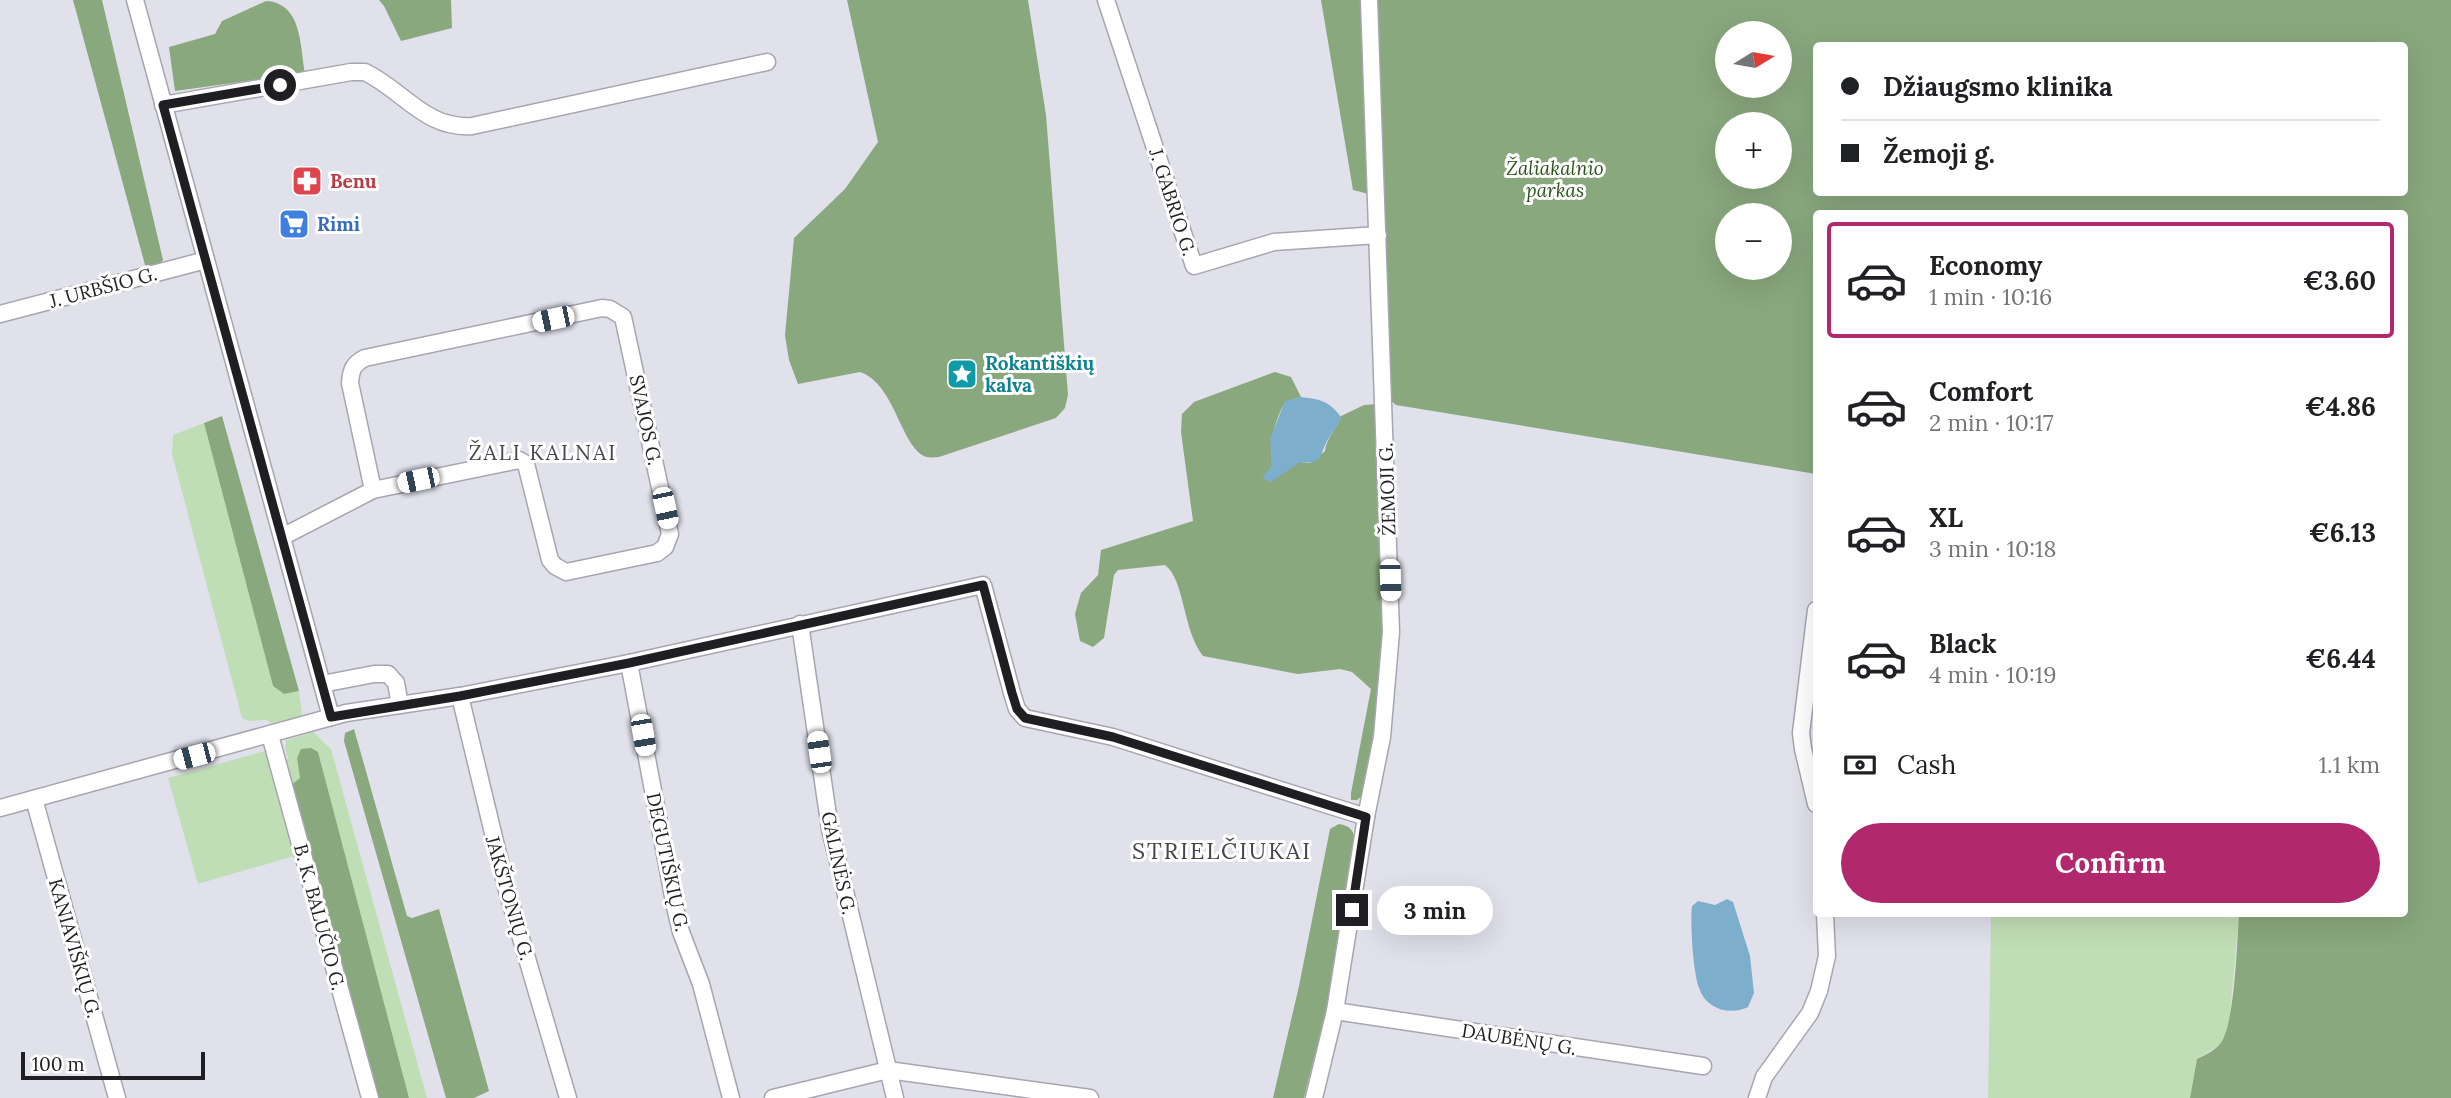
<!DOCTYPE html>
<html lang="en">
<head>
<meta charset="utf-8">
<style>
	:root { --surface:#fff; --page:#f2f2f2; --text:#202124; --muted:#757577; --line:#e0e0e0; --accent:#b1296c }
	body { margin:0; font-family:Lora,serif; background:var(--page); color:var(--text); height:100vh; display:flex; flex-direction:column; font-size:26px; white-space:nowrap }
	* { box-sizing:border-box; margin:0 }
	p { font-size:23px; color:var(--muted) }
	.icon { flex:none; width:38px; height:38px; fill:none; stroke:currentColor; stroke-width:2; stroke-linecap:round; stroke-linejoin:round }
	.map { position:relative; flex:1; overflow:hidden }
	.side { position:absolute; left:1813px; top:210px; width:595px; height:707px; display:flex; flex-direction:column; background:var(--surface); border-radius:7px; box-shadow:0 7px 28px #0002 }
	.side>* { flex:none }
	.banner { position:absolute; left:1813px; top:42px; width:595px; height:154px; border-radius:7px; box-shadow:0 7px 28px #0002; display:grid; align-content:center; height:154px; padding:0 28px; background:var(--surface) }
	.needle { width:46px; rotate:79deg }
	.tools { position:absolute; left:1715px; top:21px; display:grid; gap:14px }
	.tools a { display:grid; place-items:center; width:77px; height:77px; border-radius:50%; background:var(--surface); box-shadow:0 7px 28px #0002; font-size:35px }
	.scale { position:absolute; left:21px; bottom:18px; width:184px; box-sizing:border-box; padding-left:7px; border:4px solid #1f1f23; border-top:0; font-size:19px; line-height:24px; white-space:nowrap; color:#1f1f23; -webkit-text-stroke:5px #fff; paint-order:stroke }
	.end { position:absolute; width:32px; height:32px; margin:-16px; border:9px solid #1f1f23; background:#fff; box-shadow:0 0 0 4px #fff }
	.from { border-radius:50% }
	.bubble { position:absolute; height:49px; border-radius:24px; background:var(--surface); box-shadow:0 7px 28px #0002; font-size:23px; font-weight:700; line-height:49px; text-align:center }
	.car { position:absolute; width:21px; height:42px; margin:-21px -10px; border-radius:9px; box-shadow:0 0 5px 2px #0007; background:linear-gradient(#fff 24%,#345 0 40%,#fff 0 76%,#345 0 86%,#fff 0) }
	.banner b { display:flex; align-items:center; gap:24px; height:66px; font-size:26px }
	.banner b+b { border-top:2px solid var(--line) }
	.banner i { width:18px; height:18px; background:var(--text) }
	ul { padding:12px 0 0; list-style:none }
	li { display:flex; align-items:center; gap:21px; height:116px; margin:0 14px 10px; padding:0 14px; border:4px solid transparent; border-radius:7px }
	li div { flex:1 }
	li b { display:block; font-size:26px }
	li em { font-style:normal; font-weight:700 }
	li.active { border-color:var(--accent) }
	li>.icon { width:63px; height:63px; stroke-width:1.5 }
	.pay { display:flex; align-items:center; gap:18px; height:77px; padding:0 28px; font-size:26px }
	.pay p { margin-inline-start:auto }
	.cta { display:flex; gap:14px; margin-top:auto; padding:14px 28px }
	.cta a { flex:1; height:80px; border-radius:42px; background:var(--accent); color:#fff; font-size:28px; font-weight:700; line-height:80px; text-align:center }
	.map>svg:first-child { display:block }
	.green { fill:#c0deb5 }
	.forest { fill:#89a87e; fill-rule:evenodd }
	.water { fill:#7dafcd }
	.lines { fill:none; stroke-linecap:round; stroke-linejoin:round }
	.minor-casing { stroke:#a6a5b0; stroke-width:19 }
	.minor { stroke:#fff; stroke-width:16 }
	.route { stroke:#1f1f23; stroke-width:9 }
	.labels { text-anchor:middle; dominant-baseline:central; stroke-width:6; stroke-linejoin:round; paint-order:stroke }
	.park-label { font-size:19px; font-style:italic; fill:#2b541a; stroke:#fff }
	.health-label { font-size:19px; font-weight:bold; fill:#be3a42; stroke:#fff; text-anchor:start }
	.street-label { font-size:19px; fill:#1f1f23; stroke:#fff }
	.shop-label { font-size:19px; font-weight:bold; fill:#366cbe; stroke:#fff; text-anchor:start }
	.culture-label { font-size:19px; font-weight:bold; fill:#0d838f; stroke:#fff; text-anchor:start }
	.neighbourhood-label { font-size:21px; letter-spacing:2px; fill:#45454e; stroke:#fff }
	.quarter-label { font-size:23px; letter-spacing:2px; fill:#45454e; stroke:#fff }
</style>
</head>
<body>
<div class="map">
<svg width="2451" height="1098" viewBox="0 0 2451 1098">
	<rect width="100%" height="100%" fill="#e1e1ec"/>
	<g class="green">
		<polygon points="204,423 273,686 284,694 299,691 302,714 297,720 274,726 267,720 248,721 242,718 172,454 173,435"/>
		<polygon points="313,732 331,749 427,1098 409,1098 318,753 297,758 300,778 291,785 285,763 288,758 285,749 286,740"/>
		<polygon points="265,751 294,856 198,884 168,778"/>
		<polygon points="1991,914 2239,914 2229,1026 2221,1044 2197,1059 2190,1098 1988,1098"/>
	</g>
	<g class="forest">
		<polygon points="73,0 102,0 163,260 159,266 145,265"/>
		<polygon points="379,0 451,0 452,28 401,41 384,6"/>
		<path d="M847,0H1028L1046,115L1068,395L1065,408L1056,418L939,457C935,457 931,458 927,457C901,450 896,384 860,372L798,384L789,360L785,335L794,238L845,189L878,142Z"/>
		<polygon points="1321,0 1361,0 1369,194 1353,190"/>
		<path d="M1377,0H2451V1098H2190L2197,1059C2205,1055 2214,1051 2220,1044C2235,1026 2237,941 2239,914H2404V214H1816V474L1396,405L1389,399ZM1727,33H1780V86H1727ZM1816,46H2404V192H1816ZM1727,124H1780V177H1727ZM1727,215H1780V268H1727Z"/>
		<path d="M266,1C302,3 300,45 305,73L175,91L169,47L215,34L222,21Z"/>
		<path d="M1275,372L1291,377L1301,397L1285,402C1273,424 1271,440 1272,465L1300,462L1310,463L1325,451C1326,438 1337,429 1341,416L1364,405L1377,404L1383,635L1378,703L1363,795L1357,800H1351V793L1371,689L1352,672L1340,669L1298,674L1203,656C1182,629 1185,580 1165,565L1118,570L1114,575L1104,638L1093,647L1080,641L1075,614L1081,593L1098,575L1101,550L1193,521L1181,432L1182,414L1194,402Z"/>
		<polygon points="222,416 299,691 284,694 273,686 204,423"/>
		<polygon points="354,729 407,916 412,918 439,909 489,1091 474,1098 446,1098 344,741 345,733"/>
		<polygon points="311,748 318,752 409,1098 379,1098 291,785 300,778 297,758 301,749"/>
		<path d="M1339,824C1350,826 1354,830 1355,841L1326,1011L1304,1098H1273L1299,986L1330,829Z"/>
	</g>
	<g class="water">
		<path d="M1301,397C1319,399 1330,401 1341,417C1338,426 1332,432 1327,441C1319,456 1323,465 1300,462L1271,482L1262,478L1272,465L1270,439L1285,401Z"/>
		<path d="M1727,899L1733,902L1750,956L1754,993L1748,1007C1729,1016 1706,1009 1699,988C1693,971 1690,924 1692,906L1698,901L1715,905Z"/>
	</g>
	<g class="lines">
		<g class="minor-casing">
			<g id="minor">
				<polyline points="135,0 331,717"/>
				<polyline points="1106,0 1194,266 1274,242 1378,235"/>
				<path d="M163,105L351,72H365C404,91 425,129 472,126L767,62"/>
				<polyline points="0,314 206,260"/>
				<path d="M282,537L373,490L519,460L526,464L550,560L555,566L566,572L657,553L665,547L670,534L623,317L610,309L602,308L365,358C353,364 351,370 350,383L373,490"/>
				<polyline points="1816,610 1801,733 1803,749 1816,804"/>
				<polyline points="800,624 830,829 895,1098"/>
				<polyline points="629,663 675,907 681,932 701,984 731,1098"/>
				<polyline points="322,684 374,674 388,674 396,683 400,705"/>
				<polyline points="460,696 506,887 568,1098"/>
				<polyline points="270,735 370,1098"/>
				<polyline points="34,799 117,1098"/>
				<polyline points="0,808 346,713 460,696 629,663 983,585 1012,693 1017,709 1025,718 1113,737 1366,817"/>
				<polyline points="1335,1011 1703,1066"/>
				<polyline points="773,1098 888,1070 1090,1098"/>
				<polyline points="1314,1098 1335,1011 1366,817 1382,737 1391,632 1369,0"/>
				<polyline points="1757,1098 1764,1077 1810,1013 1819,991 1827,956 1825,914"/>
			</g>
		</g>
		<use href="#minor" class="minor"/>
	</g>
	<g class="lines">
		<polyline class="route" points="280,85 163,105 331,717 460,696 629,663 983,585 1012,693 1017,709 1025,718 1113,737 1366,817 1352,910"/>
	</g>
	<defs>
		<g id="pharmacy-square" transform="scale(1.575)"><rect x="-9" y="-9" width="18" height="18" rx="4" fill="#e0444e" stroke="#fff"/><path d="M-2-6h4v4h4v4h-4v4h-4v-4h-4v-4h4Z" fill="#fff"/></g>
		<g id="supermarket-square" transform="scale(1.575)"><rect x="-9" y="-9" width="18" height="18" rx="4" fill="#3f7fe0" stroke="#fff"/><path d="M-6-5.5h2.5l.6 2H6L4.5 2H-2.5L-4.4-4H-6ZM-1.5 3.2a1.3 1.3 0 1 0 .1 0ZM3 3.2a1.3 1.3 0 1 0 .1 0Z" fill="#fff"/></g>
		<g id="sight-square" transform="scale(1.575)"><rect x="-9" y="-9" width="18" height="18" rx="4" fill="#0f9aa8" stroke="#fff"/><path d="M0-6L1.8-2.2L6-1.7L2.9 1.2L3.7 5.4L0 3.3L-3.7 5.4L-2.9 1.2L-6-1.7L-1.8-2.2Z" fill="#fff"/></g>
	</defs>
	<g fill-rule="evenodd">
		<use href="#pharmacy-square" x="307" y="181"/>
		<use href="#supermarket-square" x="294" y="224"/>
		<use href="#sight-square" x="962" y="374"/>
	</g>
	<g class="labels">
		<g class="park-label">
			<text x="1555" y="168">Žaliakalnio<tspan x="1555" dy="22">parkas</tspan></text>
		</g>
		<g class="health-label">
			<text x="330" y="181">Benu</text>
		</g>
		<g class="street-label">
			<text transform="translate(1173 202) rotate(72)">J. GABRIO G.</text>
			<text transform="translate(103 287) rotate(-15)">J. URBŠIO G.</text>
			<text transform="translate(646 420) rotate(78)">SVAJOS G.</text>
			<text transform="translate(1387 489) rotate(-92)">ŽEMOJI G.</text>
			<text transform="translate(668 862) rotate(78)">DEGUTIŠKIŲ G.</text>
			<text transform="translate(839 863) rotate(78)">GALINĖS G.</text>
			<text transform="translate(510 898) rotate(74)">JAKŠTONIŲ G.</text>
			<text transform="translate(320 917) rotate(75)">B. K. BALUČIO G.</text>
			<text transform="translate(75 948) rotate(74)">KANIAVIŠKIŲ G.</text>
			<text transform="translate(1519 1039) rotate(9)">DAUBĖNŲ G.</text>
		</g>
		<g class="shop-label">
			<text x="317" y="224">Rimi</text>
		</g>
		<g class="culture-label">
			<text x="985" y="363">Rokantiškių<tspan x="985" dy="22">kalva</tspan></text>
		</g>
		<g class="neighbourhood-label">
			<text x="543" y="452">ŽALI KALNAI</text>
		</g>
		<g class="quarter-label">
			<text x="1222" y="850">STRIELČIUKAI</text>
		</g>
	</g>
</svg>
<div class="tools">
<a><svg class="needle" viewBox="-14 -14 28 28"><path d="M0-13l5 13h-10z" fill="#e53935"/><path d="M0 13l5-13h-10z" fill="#757577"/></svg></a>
<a>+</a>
<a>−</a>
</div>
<div class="scale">100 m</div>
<i class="end from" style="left:280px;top:85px"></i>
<i class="end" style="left:1352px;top:910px"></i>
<div class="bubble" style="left:1377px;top:886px;width:116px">3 min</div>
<i class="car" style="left:553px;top:319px;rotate:258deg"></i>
<i class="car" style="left:418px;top:480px;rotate:258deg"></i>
<i class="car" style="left:665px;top:508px;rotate:168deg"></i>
<i class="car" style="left:1390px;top:580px;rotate:178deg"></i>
<i class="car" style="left:643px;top:735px;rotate:170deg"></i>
<i class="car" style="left:819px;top:752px;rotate:352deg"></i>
<i class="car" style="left:194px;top:756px;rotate:255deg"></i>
<div class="banner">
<b><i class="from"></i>Džiaugsmo klinika</b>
<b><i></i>Žemoji g.</b>
</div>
<section class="side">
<ul>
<li class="active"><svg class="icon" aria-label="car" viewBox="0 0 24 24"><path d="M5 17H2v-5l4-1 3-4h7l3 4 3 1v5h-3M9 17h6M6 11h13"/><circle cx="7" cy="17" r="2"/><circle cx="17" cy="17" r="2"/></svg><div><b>Economy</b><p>1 min · 10:16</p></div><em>€3.60</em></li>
<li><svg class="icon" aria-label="car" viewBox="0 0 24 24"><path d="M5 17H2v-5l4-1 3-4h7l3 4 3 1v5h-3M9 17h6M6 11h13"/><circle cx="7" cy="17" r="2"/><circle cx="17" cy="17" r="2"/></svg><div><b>Comfort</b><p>2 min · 10:17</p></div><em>€4.86</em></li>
<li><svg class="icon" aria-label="car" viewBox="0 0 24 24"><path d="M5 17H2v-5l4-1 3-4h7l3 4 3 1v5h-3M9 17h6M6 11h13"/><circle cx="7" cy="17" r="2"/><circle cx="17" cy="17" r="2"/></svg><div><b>XL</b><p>3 min · 10:18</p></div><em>€6.13</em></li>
<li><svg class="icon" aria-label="car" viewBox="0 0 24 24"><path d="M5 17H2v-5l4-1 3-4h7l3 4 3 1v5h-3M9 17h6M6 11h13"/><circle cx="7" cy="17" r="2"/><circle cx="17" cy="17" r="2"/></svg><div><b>Black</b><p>4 min · 10:19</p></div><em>€6.44</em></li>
</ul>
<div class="pay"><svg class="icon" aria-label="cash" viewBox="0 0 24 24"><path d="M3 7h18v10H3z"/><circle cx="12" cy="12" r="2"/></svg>Cash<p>1.1 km</p></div>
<div class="cta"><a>Confirm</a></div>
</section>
</div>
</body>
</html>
